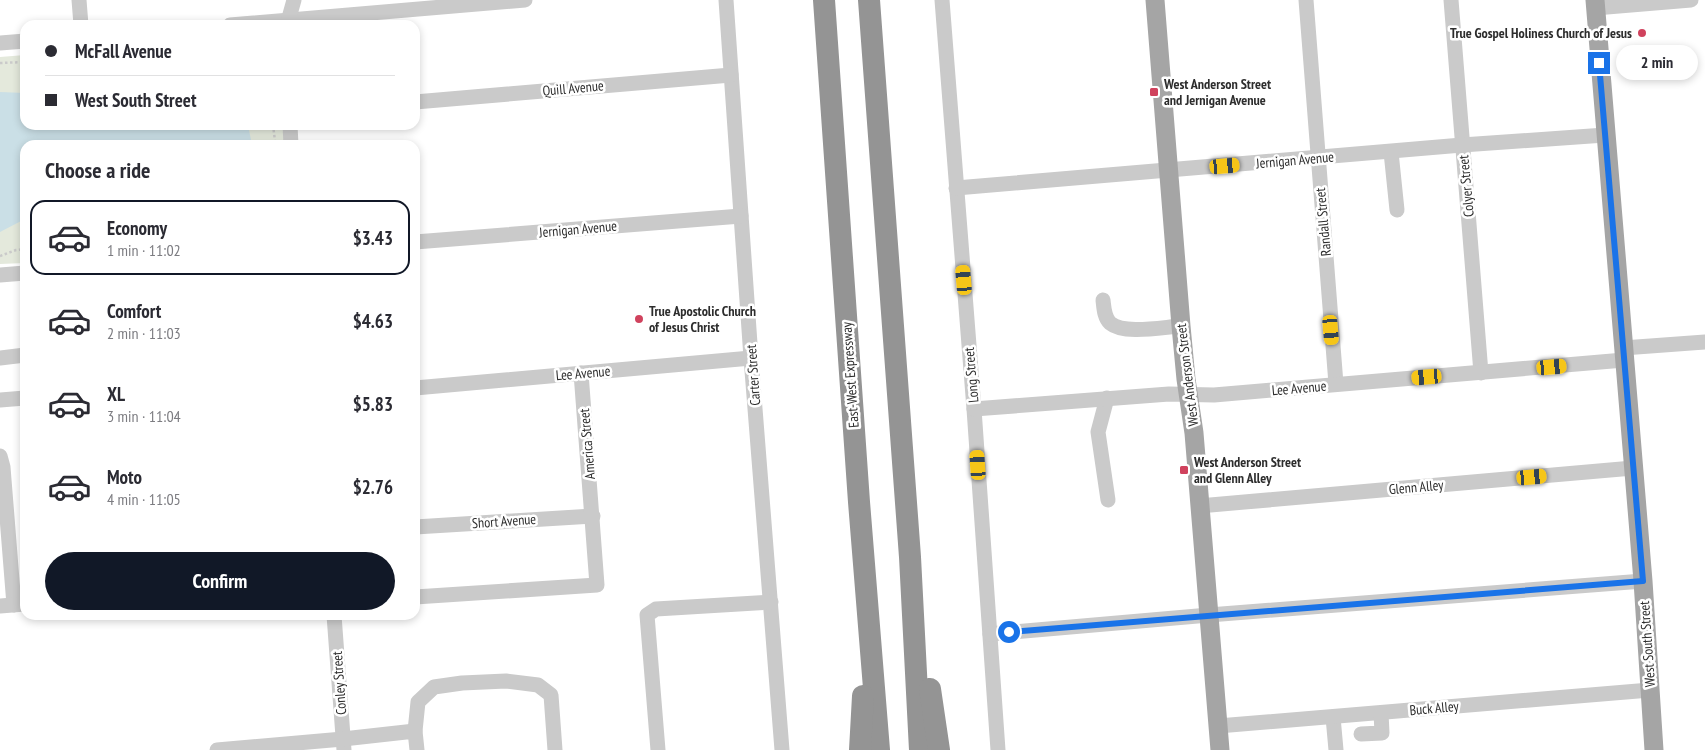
<!DOCTYPE html>
<html lang="en">
<head>
<meta charset="utf-8">
<style>
	:root { --surface:#fff; --page:#f2f2f3; --text:#2b2b33; --muted:#7c7c81; --line:#e1e1e2; --accent:#111827 }
	body { margin:0; font-family:"PT Sans Narrow",sans-serif; background:var(--page); color:var(--text); height:100vh; display:flex; flex-direction:column; font-size:19px; white-space:nowrap }
	* { box-sizing:border-box; margin:0 }
	p { font-size:16px; color:var(--muted) }
	.icon { flex:none; width:28px; height:28px; fill:none; stroke:currentColor; stroke-width:2; stroke-linecap:round; stroke-linejoin:round }
	.map { position:relative; flex:1; overflow:hidden }
	.sheet { position:absolute; left:20px; top:140px; width:400px; height:480px; display:flex; flex-direction:column; background:var(--surface); border-radius:15px; box-shadow:0 2px 8px #0003 }
	.sheet>* { flex:none }
	.guide { position:absolute; left:20px; top:20px; width:400px; height:110px; border-radius:15px; box-shadow:0 2px 8px #0003; display:grid; align-content:center; height:110px; padding:0 25px; background:var(--surface) }
	.end { position:absolute; width:22px; height:22px; margin:-11px; border:6px solid #1a73e8; background:#fff; box-shadow:0 0 0 2px #fff }
	.from { border-radius:50% }
	.bubble { position:absolute; height:35px; border-radius:18px; background:var(--surface); box-shadow:0 2px 8px #0003; font-size:16px; font-weight:700; line-height:35px; text-align:center }
	.car { position:absolute; width:15px; height:30px; margin:-15px -8px; border-radius:6px; box-shadow:0 0 4px 1px #0007; background:linear-gradient(#f5c518 24%,#345 0 40%,#f5c518 0 76%,#345 0 86%,#f5c518 0) }
	.guide b { display:flex; align-items:center; gap:18px; height:48px; font-size:19px }
	.guide b+b { border-top:1px solid var(--line) }
	.guide i { width:12px; height:12px; background:var(--text) }
	ul { padding:0; list-style:none }
	li { display:flex; align-items:center; gap:15px; height:75px; margin:0 10px 8px; padding:0 15px; border:2px solid transparent; border-radius:15px }
	li div { flex:1 }
	li b { display:block; font-size:19px }
	li em { font-style:normal; font-weight:700 }
	li.current { border-color:var(--accent) }
	li>.icon { width:45px; height:45px; stroke-width:1.5 }
	h2 { padding:0 25px; font-size:22px; line-height:60px }
	.action { display:flex; gap:10px; margin-top:auto; padding:10px 25px }
	.action a { flex:1; height:58px; border-radius:30px; background:var(--accent); color:#fff; font-size:20px; font-weight:700; line-height:58px; text-align:center }
	.map>svg:first-child { display:block }
	.green { fill:#e4e9dc }
	.water { fill:#cadfe6 }
	.lines { fill:none; stroke-linecap:round; stroke-linejoin:round }
	.path { stroke:#cacaca; stroke-width:2.5; stroke-dasharray:2.5 2.5; stroke-linecap:butt }
	.minor { stroke:#cacaca; stroke-width:15 }
	.major { stroke:#a5a5a5; stroke-width:19 }
	.highway { stroke:#949494; stroke-width:22 }
	.route { stroke:#1a73e8; stroke-width:6 }
	.poi-dot { fill:#d0425d; stroke:#fff; stroke-width:2 }
	.labels { text-anchor:middle; dominant-baseline:central; stroke-width:5; stroke-linejoin:round; paint-order:stroke }
	.poi-label { font-size:14px; font-weight:bold; fill:#2d2d2d; stroke:#fff; text-anchor:start }
	.street-label { font-size:14px; fill:#2d2d2d; stroke:#fff }
</style>
</head>
<body>
<div class="map">
<svg width="1705" height="750" viewBox="0 0 1705 750">
	<rect width="100%" height="100%" fill="#fff"/>
	<polygon class="green" points="25,55 25,125 284,125 285,145 25,145 25,263 0,264 0,57"/>
	<polygon class="water" points="0,92 25,93 25,125 248,125 252,145 25,145 25,219 0,232"/>
	<g class="lines">
		<g class="path">
			<polyline points="0,63 25,62"/>
			<polyline points="273,125 275,141"/>
			<polyline points="0,256 16,250 25,249"/>
		</g>
		<g class="minor">
			<polyline points="79,0 81,25"/>
			<polyline points="726,0 751,358 782,750"/>
			<polyline points="942,0 974,409 998,750"/>
			<polyline points="1306,0 1336,384"/>
			<polyline points="1451,0 1481,373"/>
			<polyline points="1595,8 1691,0"/>
			<polyline points="230,25 525,0"/>
			<polyline points="287,25 294,0"/>
			<polyline points="0,43 25,41"/>
			<polyline points="415,102 731,75"/>
			<polyline points="290,125 291,145"/>
			<polyline points="1391,152 1397,210"/>
			<polyline points="956,188 1462,145 1605,135"/>
			<polyline points="415,242 741,216"/>
			<polyline points="0,275 25,273"/>
			<path d="M1103,300C1104,308 1104,317 1110,323C1124,335 1163,327 1181,326"/>
			<polyline points="1623,348 1705,342"/>
			<polyline points="0,358 25,355"/>
			<polyline points="415,388 751,358"/>
			<polyline points="1107,398 1098,432 1108,500"/>
			<polyline points="0,400 25,398"/>
			<polyline points="974,409 1169,394 1214,395 1624,360"/>
			<polyline points="0,456 3,467 14,605"/>
			<polyline points="1199,506 1633,468"/>
			<polyline points="415,527 593,516"/>
			<polyline points="415,597 597,585 581,373"/>
			<polyline points="0,606 25,604"/>
			<polyline points="334,615 344,750"/>
			<polyline points="990,634 1209,615 1643,581"/>
			<polyline points="1333,717 1336,750"/>
			<polyline points="1218,726 1650,690"/>
			<polyline points="415,731 418,702 434,687 462,683 506,681 538,685 551,695 555,750"/>
			<polyline points="1361,734 1382,733 1381,713"/>
			<polyline points="217,750 343,739 415,731 417,750"/>
			<polyline points="658,750 647,615 656,609 771,602"/>
		</g>
		<g class="major">
			<polyline points="1155,0 1181,326 1186,379 1194,433 1220,750"/>
			<polyline points="1595,0 1643,581 1654,750"/>
		</g>
		<g class="highway">
			<polyline points="824,0 859,502 879,750"/>
			<polyline points="869,0 910,557 920,750"/>
			<polyline points="930,689 939,750"/>
			<polyline points="860,750 863,696"/>
		</g>
	</g>
	<g class="lines">
		<polyline class="route" points="1009,632 1643,581 1599,63"/>
	</g>
	<g class="poi-dot">
		<circle cx="1642" cy="33" r="5"/>
		<rect x="1149" y="87" width="10" height="10" rx="2.5"/>
		<circle cx="639" cy="319" r="5"/>
		<rect x="1179" y="465" width="10" height="10" rx="2.5"/>
	</g>
	<g class="labels">
		<g class="poi-label">
			<text x="1632" y="33" text-anchor="end">True Gospel Holiness Church of Jesus</text>
			<text x="1164" y="84">West Anderson Street<tspan x="1164" dy="16">and Jernigan Avenue</tspan></text>
			<text x="649" y="311">True Apostolic Church<tspan x="649" dy="16">of Jesus Christ</tspan></text>
			<text x="1194" y="462">West Anderson Street<tspan x="1194" dy="16">and Glenn Alley</tspan></text>
		</g>
		<g class="street-label">
			<text transform="translate(573 88) rotate(-5)">Quill Avenue</text>
			<text transform="translate(1295 160) rotate(-5)">Jernigan Avenue</text>
			<text transform="translate(1466 186) rotate(-95)">Colyer Street</text>
			<text transform="translate(1323 222) rotate(-95)">Randall Street</text>
			<text transform="translate(578 229) rotate(-5)">Jernigan Avenue</text>
			<text transform="translate(583 373) rotate(-5)">Lee Avenue</text>
			<text transform="translate(753 375) rotate(-94)">Carter Street</text>
			<text transform="translate(850 375) rotate(-94)">East-West Expressway</text>
			<text transform="translate(971 375) rotate(-95)">Long Street</text>
			<text transform="translate(1187 375) rotate(-97)">West Anderson Street</text>
			<text transform="translate(1299 388) rotate(-5)">Lee Avenue</text>
			<text transform="translate(587 444) rotate(-95)">America Street</text>
			<text transform="translate(1416 487) rotate(-5)">Glenn Alley</text>
			<text transform="translate(504 521) rotate(-4)">Short Avenue</text>
			<text transform="translate(1647 644) rotate(-94)">West South Street</text>
			<text transform="translate(339 683) rotate(-94)">Conley Street</text>
			<text transform="translate(1434 708) rotate(-5)">Buck Alley</text>
		</g>
	</g>
</svg>
<i class="end from" style="left:1009px;top:632px"></i>
<i class="end" style="left:1599px;top:63px"></i>
<div class="bubble" style="left:1616px;top:45px;width:82px">2 min</div>
<i class="car" style="left:1225px;top:166px;rotate:85deg"></i>
<i class="car" style="left:964px;top:280px;rotate:355deg"></i>
<i class="car" style="left:1331px;top:330px;rotate:175deg"></i>
<i class="car" style="left:1552px;top:367px;rotate:85deg"></i>
<i class="car" style="left:1427px;top:377px;rotate:265deg"></i>
<i class="car" style="left:978px;top:465px;rotate:356deg"></i>
<i class="car" style="left:1532px;top:477px;rotate:85deg"></i>
<div class="guide">
<b><i class="from"></i>McFall Avenue</b>
<b><i></i>West South Street</b>
</div>
<section class="sheet">
<h2>Choose a ride</h2>
<ul>
<li class="current"><svg class="icon" aria-label="car" viewBox="0 0 24 24"><path d="M5 17H2v-5l4-1 3-4h7l3 4 3 1v5h-3M9 17h6M6 11h13"/><circle cx="7" cy="17" r="2"/><circle cx="17" cy="17" r="2"/></svg><div><b>Economy</b><p>1 min · 11:02</p></div><em>$3.43</em></li>
<li><svg class="icon" aria-label="car" viewBox="0 0 24 24"><path d="M5 17H2v-5l4-1 3-4h7l3 4 3 1v5h-3M9 17h6M6 11h13"/><circle cx="7" cy="17" r="2"/><circle cx="17" cy="17" r="2"/></svg><div><b>Comfort</b><p>2 min · 11:03</p></div><em>$4.63</em></li>
<li><svg class="icon" aria-label="car" viewBox="0 0 24 24"><path d="M5 17H2v-5l4-1 3-4h7l3 4 3 1v5h-3M9 17h6M6 11h13"/><circle cx="7" cy="17" r="2"/><circle cx="17" cy="17" r="2"/></svg><div><b>XL</b><p>3 min · 11:04</p></div><em>$5.83</em></li>
<li><svg class="icon" aria-label="car" viewBox="0 0 24 24"><path d="M5 17H2v-5l4-1 3-4h7l3 4 3 1v5h-3M9 17h6M6 11h13"/><circle cx="7" cy="17" r="2"/><circle cx="17" cy="17" r="2"/></svg><div><b>Moto</b><p>4 min · 11:05</p></div><em>$2.76</em></li>
</ul>
<div class="action"><a>Confirm</a></div>
</section>
</div>
</body>
</html>
